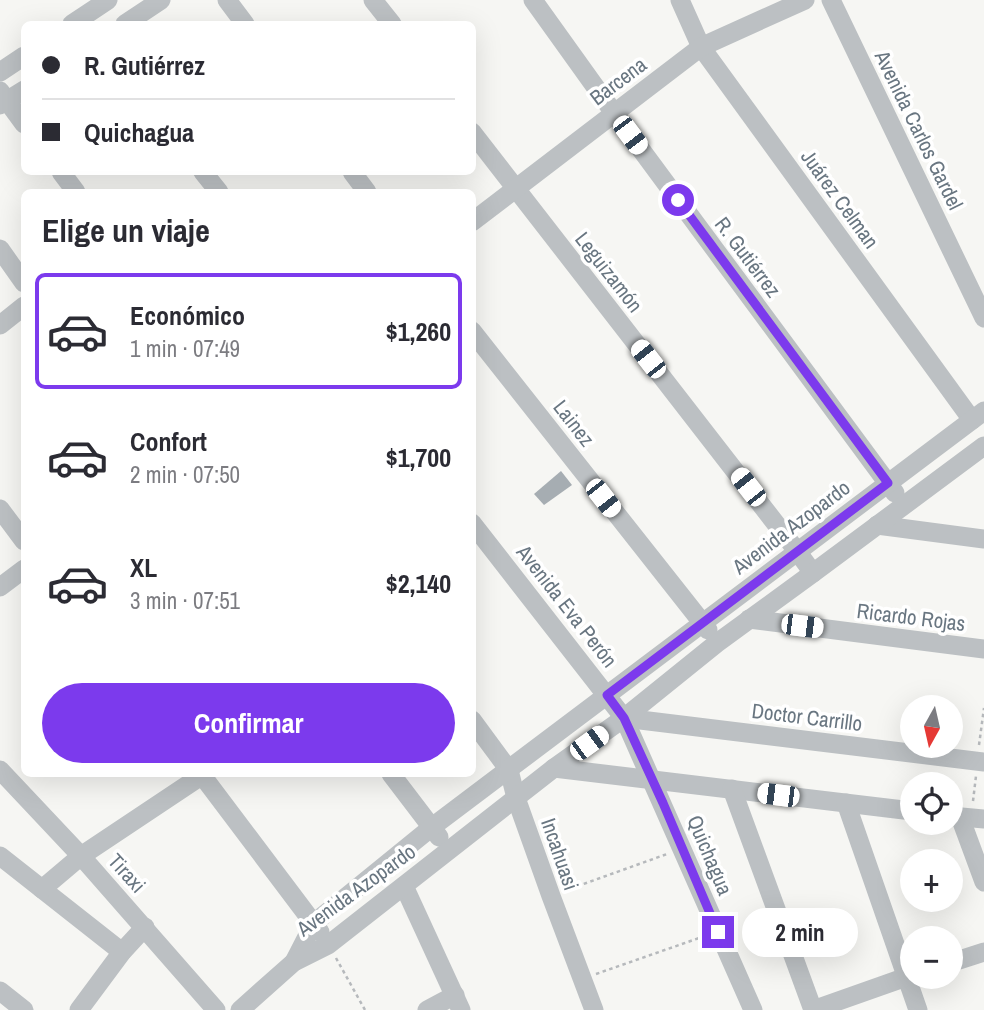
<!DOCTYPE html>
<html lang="es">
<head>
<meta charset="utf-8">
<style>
	:root { --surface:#fff; --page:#f2f2f3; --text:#2b2b33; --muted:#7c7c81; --line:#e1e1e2; --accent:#7c3aed }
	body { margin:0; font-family:"Archivo Narrow",sans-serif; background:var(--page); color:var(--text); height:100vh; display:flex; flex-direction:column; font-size:26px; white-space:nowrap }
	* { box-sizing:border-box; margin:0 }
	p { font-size:23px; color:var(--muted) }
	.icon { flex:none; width:38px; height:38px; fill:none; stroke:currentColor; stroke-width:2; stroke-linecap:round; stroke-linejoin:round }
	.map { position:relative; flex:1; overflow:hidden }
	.sheet { position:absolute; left:21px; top:189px; width:455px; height:588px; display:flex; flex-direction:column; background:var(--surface); border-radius:10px; box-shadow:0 7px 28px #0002 }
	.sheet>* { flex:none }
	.banner { position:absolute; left:21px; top:21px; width:455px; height:154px; border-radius:10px; box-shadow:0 7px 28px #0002; display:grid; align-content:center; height:154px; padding:0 21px; background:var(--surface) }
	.needle { width:46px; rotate:188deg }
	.fabs { position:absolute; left:900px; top:695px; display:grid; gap:14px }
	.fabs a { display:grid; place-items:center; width:63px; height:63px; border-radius:50%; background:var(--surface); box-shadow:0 7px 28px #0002; font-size:35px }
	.end { position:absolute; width:32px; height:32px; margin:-16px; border:9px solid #7c3aed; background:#fff; box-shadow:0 0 0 4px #fff }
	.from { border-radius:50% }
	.bubble { position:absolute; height:49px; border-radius:24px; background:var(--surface); box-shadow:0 7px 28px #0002; font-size:23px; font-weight:700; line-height:49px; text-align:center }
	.car { position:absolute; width:21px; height:42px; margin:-21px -10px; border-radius:9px; box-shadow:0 0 5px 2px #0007; background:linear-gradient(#fff 24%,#345 0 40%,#fff 0 76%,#345 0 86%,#fff 0) }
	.banner b { display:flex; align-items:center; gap:24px; height:66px; font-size:26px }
	.banner b+b { border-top:2px solid var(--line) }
	.banner i { width:18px; height:18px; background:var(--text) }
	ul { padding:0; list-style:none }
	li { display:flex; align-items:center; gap:21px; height:116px; margin:0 14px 10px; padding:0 7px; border:4px solid transparent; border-radius:10px }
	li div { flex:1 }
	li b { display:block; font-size:26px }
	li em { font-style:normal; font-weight:700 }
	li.active { border-color:var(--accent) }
	li>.icon { width:63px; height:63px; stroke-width:1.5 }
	h2 { padding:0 21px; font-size:32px; line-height:84px }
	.button { display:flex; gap:14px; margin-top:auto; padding:14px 21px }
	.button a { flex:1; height:80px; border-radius:42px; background:var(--accent); color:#fff; font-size:28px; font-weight:700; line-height:80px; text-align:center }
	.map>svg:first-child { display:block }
	.building { fill:#a6adb2 }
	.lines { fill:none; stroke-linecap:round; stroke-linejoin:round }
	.path { stroke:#b6b9bc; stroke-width:2.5; stroke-dasharray:3.5 3.5; stroke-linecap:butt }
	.minor { stroke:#bcc0c3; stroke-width:19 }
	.route { stroke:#7c3aed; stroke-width:9 }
	.labels { text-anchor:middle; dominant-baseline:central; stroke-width:7; stroke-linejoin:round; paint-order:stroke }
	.street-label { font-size:21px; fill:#697681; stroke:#fff }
</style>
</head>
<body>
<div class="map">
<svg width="984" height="1010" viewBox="0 0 984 1010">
	<rect width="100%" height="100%" fill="#f6f6f3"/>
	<polygon class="building" points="561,471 572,485 544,505 534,494"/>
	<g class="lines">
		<g class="path">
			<polyline points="979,745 984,708"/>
			<polyline points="973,801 976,776"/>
			<polyline points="564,891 667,854"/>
			<polyline points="336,958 365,1010"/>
			<polyline points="596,974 702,937"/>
		</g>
		<g class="minor">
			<polyline points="227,0 245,24"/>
			<polyline points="373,0 392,24"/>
			<polyline points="533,0 614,113 895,493"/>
			<polyline points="680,0 701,47 972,420"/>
			<polyline points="831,0 984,318"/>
			<polyline points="72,24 108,0"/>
			<polyline points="125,24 161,0"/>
			<polyline points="0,72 24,56"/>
			<polyline points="0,91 24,124"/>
			<polyline points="0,105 24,90"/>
			<polyline points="472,132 797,551 813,573"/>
			<polyline points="61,172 76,192"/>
			<polyline points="203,172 219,192"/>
			<polyline points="352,172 367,192"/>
			<polyline points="472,222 701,47 805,0"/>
			<polyline points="0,249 24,283"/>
			<polyline points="0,325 24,306"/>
			<polyline points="472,331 708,630"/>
			<polyline points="0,509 24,541"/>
			<polyline points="472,523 624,718 753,1010"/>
			<polyline points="877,525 984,539"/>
			<polyline points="0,587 24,569"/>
			<polyline points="749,619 984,649"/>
			<polyline points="624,718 984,762"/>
			<polyline points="472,720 509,770 516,798 551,896 594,1010"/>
			<polyline points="554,768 912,811"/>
			<polyline points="0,770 81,856 216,1010"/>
			<polyline points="201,774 320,932"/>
			<polyline points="391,774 439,837"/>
			<polyline points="732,789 813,1010"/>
			<polyline points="846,803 918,1010"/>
			<polyline points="951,816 984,819"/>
			<polyline points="960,817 984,882"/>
			<polyline points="0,856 122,952"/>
			<polyline points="404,886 461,1010"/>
			<polyline points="42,889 81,856 204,774"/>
			<polyline points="294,962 314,923 432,827 984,411"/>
			<polyline points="950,963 984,952"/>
			<polyline points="0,991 24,1010"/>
			<polyline points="79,1010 122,952 145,927"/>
			<polyline points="240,1010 294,962 328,945 554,768 624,718 717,643 813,573 984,446"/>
			<polyline points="427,1010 455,995"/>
			<polyline points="813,1010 912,975"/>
		</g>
	</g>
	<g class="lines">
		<polyline class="route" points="678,200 888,483 607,695 624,718 663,803 718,932"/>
	</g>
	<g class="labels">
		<g class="street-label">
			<text transform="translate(618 81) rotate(-37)">Barcena</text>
			<text transform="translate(919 130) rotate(64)">Avenida Carlos Gardel</text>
			<text transform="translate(840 199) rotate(54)">Juárez Celman</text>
			<text transform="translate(748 257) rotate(53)">R. Gutiérrez</text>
			<text transform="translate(609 272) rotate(52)">Leguizamón</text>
			<text transform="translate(574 423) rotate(52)">Lainez</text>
			<text transform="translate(791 527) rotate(-37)">Avenida Azopardo</text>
			<text transform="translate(567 606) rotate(52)">Avenida Eva Perón</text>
			<text transform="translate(911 617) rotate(7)">Ricardo Rojas</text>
			<text transform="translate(807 717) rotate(7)">Doctor Carrillo</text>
			<text transform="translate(560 854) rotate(71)">Incahuasi</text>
			<text transform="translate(710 855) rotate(67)">Quichagua</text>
			<text transform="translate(127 873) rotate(48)">Tiraxi</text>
			<text transform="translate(356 890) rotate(-36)">Avenida Azopardo</text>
		</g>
	</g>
</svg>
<div class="fabs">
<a><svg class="needle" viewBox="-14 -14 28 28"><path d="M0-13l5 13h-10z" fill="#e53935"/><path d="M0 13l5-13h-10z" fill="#7c7c81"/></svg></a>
<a><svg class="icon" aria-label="locate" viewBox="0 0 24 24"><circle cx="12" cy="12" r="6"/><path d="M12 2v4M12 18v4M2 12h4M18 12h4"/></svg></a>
<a>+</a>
<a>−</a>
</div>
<i class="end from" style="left:678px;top:200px"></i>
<i class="end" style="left:718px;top:932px"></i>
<div class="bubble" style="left:742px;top:908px;width:116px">2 min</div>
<i class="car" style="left:630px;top:135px;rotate:143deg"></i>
<i class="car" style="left:648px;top:359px;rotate:322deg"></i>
<i class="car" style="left:748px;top:487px;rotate:322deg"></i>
<i class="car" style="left:603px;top:498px;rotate:142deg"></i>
<i class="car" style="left:802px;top:626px;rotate:97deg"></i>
<i class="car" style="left:589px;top:743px;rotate:54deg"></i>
<i class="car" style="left:778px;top:795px;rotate:277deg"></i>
<div class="banner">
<b><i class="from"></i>R. Gutiérrez</b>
<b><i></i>Quichagua</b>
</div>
<section class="sheet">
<h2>Elige un viaje</h2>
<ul>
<li class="active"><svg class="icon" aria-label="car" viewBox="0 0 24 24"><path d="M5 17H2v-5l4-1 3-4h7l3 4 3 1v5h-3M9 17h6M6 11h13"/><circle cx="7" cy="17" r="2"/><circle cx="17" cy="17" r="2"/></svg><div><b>Económico</b><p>1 min · 07:49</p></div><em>$1,260</em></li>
<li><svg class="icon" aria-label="car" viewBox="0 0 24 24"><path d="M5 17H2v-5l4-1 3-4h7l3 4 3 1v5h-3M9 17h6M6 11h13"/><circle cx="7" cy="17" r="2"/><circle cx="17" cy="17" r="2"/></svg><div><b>Confort</b><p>2 min · 07:50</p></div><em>$1,700</em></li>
<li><svg class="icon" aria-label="car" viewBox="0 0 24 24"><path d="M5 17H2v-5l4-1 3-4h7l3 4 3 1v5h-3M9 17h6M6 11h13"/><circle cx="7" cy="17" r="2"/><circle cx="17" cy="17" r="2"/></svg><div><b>XL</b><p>3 min · 07:51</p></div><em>$2,140</em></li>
</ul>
<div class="button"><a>Confirmar</a></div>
</section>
</div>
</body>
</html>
